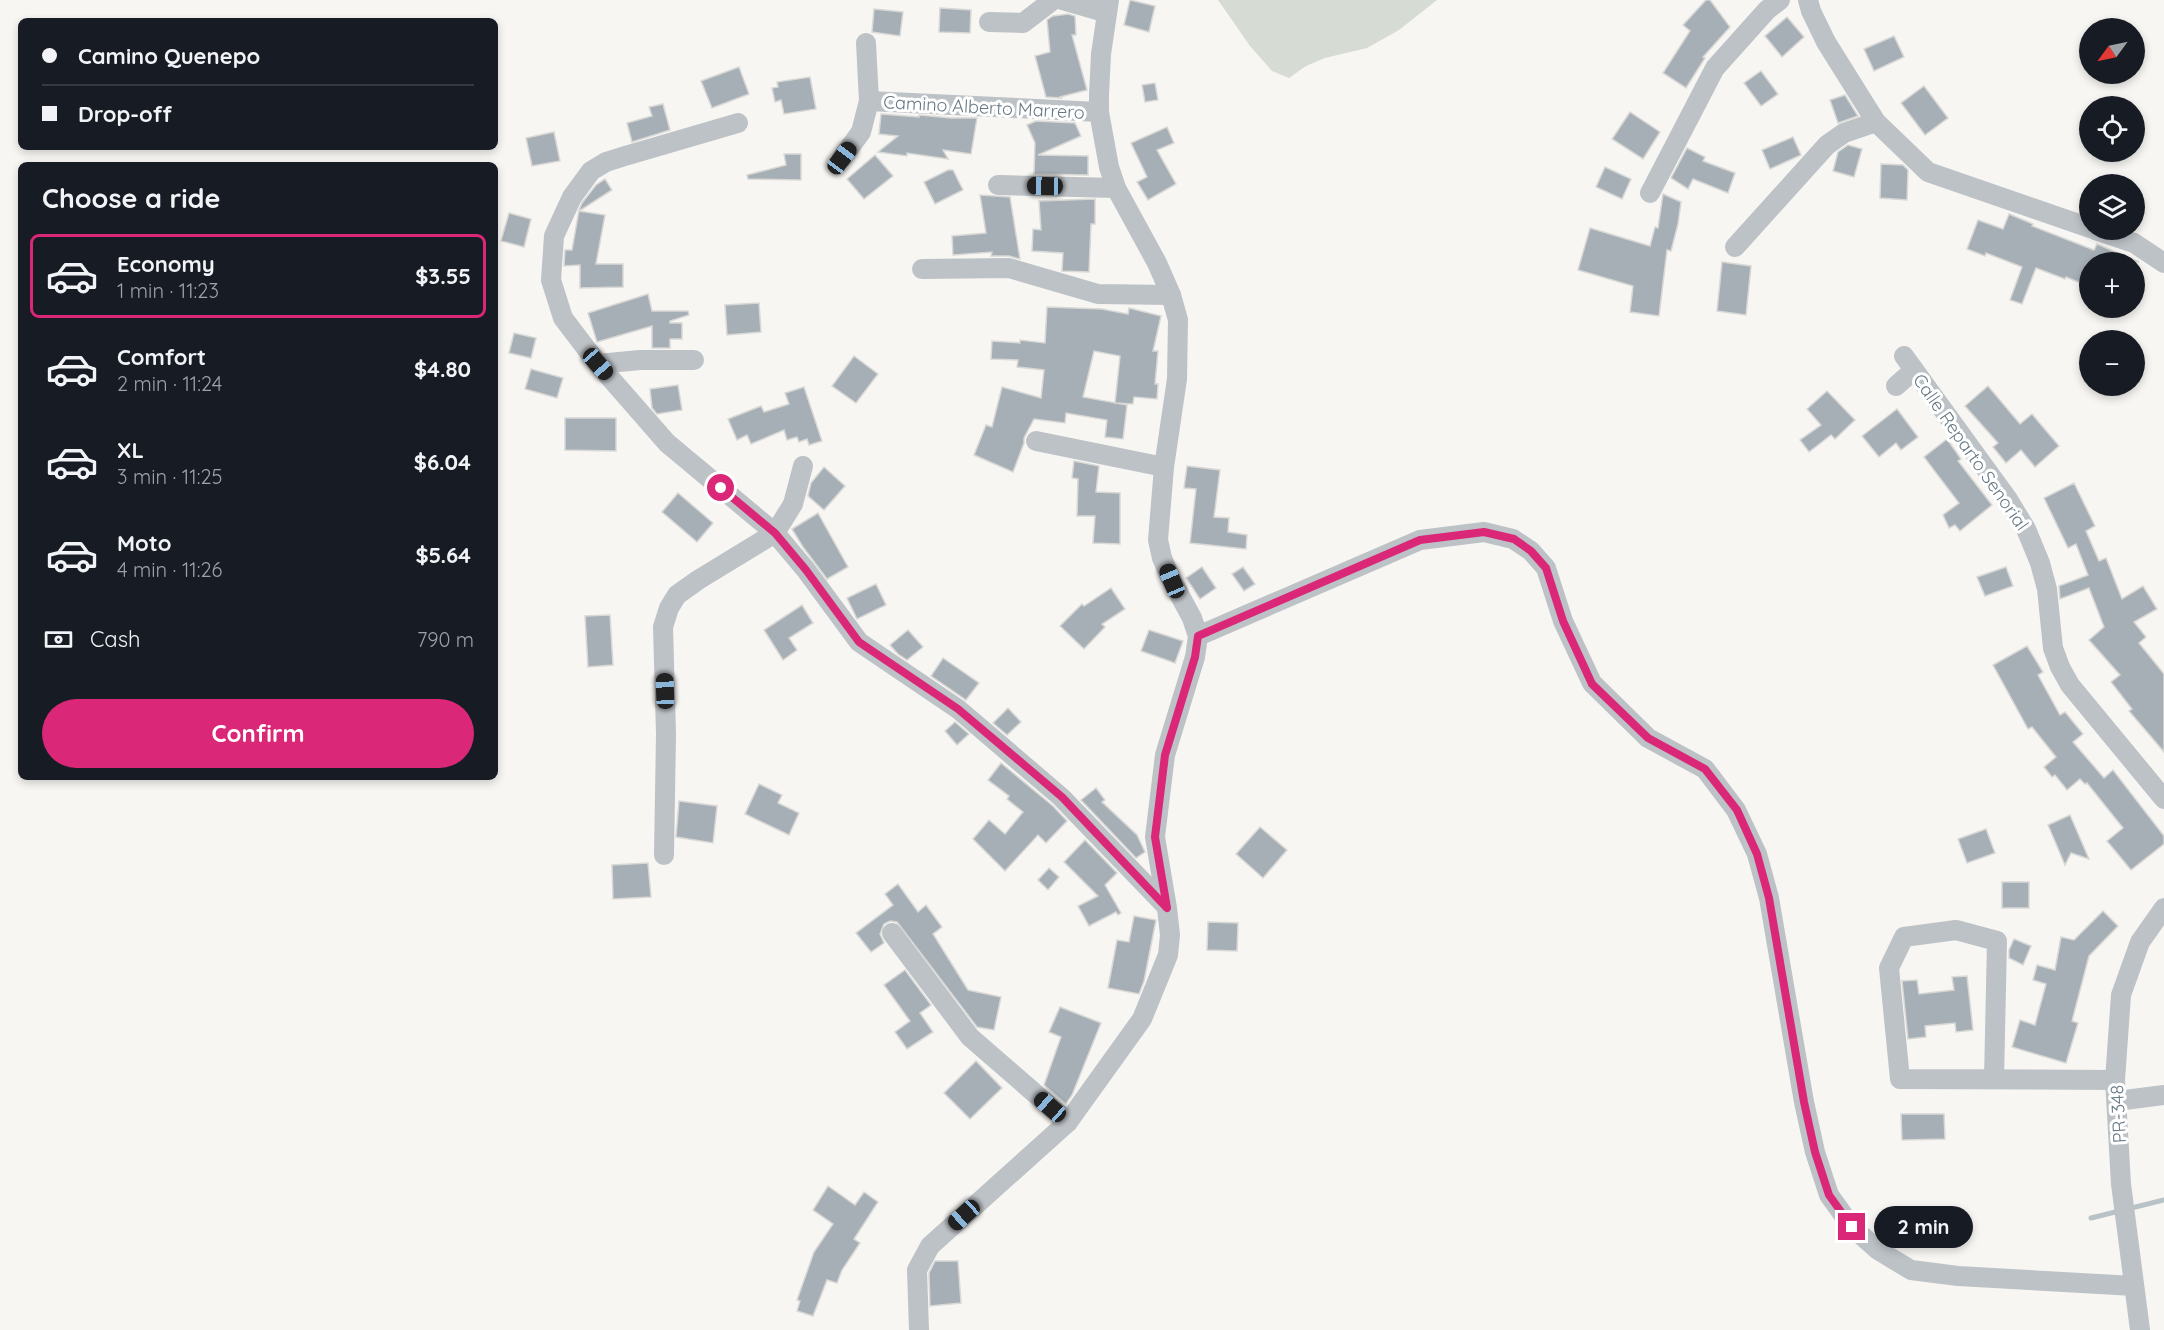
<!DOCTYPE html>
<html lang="en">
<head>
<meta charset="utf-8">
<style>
	:root { --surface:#171b24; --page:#242831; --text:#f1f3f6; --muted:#9ea1a6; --line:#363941; --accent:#db2777 }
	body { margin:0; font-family:Quicksand,sans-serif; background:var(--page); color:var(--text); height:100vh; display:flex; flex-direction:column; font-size:22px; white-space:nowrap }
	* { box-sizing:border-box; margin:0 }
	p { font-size:20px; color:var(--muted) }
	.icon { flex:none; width:33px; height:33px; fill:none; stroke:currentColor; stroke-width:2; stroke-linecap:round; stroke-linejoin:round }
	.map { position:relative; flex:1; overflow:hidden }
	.details { position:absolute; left:18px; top:162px; width:480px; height:618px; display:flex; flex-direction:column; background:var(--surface); border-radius:9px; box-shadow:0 3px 9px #0003 }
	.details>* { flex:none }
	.hud { position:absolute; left:18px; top:18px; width:480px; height:132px; border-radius:9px; box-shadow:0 3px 9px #0003; display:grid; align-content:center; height:132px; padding:0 24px; background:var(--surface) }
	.needle { width:39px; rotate:237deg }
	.buttons { position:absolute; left:2079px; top:18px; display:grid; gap:12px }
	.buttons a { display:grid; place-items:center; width:66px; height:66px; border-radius:50%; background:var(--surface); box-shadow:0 3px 9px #0003; font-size:30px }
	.end { position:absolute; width:27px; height:27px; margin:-14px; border:8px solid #db2777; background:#fff; box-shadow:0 0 0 3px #fff }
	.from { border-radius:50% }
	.bubble { position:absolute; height:42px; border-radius:21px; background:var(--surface); box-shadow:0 3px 9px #0003; font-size:20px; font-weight:800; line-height:42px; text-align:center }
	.car { position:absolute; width:18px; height:36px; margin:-18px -9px; border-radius:8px; box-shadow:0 0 4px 2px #0007; background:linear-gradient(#222 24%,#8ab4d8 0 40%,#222 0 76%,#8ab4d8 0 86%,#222 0) }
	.hud b { display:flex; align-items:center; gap:21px; height:57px; font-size:22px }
	.hud b+b { border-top:2px solid var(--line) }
	.hud i { width:15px; height:15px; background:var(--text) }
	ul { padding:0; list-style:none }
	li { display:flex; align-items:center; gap:18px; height:84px; margin:0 12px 9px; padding:0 12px; border:3px solid transparent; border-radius:9px }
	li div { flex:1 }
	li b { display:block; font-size:22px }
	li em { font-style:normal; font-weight:800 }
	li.current { border-color:var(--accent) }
	li>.icon { width:54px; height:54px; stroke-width:1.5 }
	h2 { padding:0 24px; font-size:27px; line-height:72px }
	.pay { display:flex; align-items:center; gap:15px; height:66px; padding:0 24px; font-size:22px }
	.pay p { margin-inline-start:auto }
	.cta { display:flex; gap:12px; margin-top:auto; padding:12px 24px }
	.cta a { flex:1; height:69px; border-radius:36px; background:var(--accent); color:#fff; font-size:24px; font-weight:800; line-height:69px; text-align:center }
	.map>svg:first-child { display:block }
	.green { fill:#d6dbd3 }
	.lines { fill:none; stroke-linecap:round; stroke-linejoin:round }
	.stream { stroke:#b7c3c7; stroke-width:5 }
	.building { fill:#a6afb5; stroke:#d8d8d6; stroke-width:1.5 }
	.minor { stroke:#bdc2c6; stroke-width:20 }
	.route { stroke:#db2777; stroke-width:8 }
	.labels { text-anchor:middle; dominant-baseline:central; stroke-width:6; stroke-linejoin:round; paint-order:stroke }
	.street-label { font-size:18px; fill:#667884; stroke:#fff }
</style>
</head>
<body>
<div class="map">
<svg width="2164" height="1330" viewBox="0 0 2164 1330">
	<rect width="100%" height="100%" fill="#f7f6f3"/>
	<polygon class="green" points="1218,0 1437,0 1399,30 1367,48 1325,58 1306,66 1289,78 1272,71 1250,46"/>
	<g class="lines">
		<polyline class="stream" points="2091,1218 2164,1200"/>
	</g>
	<g class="building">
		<polygon points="1130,0 1155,6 1149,32 1124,25"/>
		<polygon points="1706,0 1710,0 1730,27 1703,57 1705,58 1686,88 1663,73 1690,31 1683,25"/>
		<polygon points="940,8 971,10 970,33 939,32"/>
		<polygon points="874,9 903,12 900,36 872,32"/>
		<polygon points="1068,14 1075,16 1076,35 1072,35 1087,90 1060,97 1061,98 1046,97 1035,56 1050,52 1047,20 1053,16"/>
		<polygon points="1787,17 1804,37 1782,57 1765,36"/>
		<polygon points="1894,36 1904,57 1874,71 1864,49"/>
		<polygon points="739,67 749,94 712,108 701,81"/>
		<polygon points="1761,71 1778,94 1761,106 1744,83"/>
		<polygon points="810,77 816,109 784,114 781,100 775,102 772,88 778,87 777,82"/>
		<polygon points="1155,83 1158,100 1145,102 1142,85"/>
		<polygon points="1924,86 1948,118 1925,135 1901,103"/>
		<polygon points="1845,95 1858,116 1838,123 1830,100"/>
		<polygon points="663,104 670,130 632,142 627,123 652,116 649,107"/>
		<polygon points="1630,112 1660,132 1643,159 1612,139"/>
		<polygon points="881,114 919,117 919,115 951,118 977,118 971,154 943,150 948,159 907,153 907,156 878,152 898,136 879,134"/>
		<polygon points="1036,121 1075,123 1081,136 1038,155 1088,156 1088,175 1034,174 1035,143 1027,125"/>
		<polygon points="1167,127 1174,143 1157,150 1176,184 1148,200 1137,182 1147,177 1131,143"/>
		<polygon points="554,132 560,161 532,166 526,138"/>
		<polygon points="1793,137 1801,155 1770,169 1762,150"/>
		<polygon points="1848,145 1862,149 1854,177 1833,171 1838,152"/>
		<polygon points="1687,148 1705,157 1703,161 1735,173 1728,193 1693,179 1688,189 1671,178"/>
		<polygon points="784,154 801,154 801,180 748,179 747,175 786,165"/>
		<polygon points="875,155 893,176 864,199 847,179"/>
		<polygon points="1881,164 1903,165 1908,170 1907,200 1880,198"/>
		<polygon points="1605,167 1631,179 1622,199 1596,187"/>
		<polygon points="948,170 953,170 963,190 935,204 924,182"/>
		<polygon points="605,179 612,190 579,211 605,215 596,264 623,264 623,287 580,288 580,265 564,266 565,250 572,250 579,210 582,203 596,185"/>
		<polygon points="1663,194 1681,202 1678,224 1671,251 1667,250 1659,316 1630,312 1633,286 1578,270 1590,228 1650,246 1655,227 1658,228"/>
		<polygon points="980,195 1010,197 1020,259 1009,256 991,256 992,252 953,255 952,236 986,233"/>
		<polygon points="1095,199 1095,224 1091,224 1089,272 1062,271 1063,253 1032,251 1033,229 1041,230 1039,201"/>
		<polygon points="509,213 531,219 524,247 501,241"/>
		<polygon points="2009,214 2033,224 2032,226 2094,250 2097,244 2139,262 2090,262 2090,287 2066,277 2065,279 2036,268 2022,304 2010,300 2022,267 1986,253 1985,256 1967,249 1978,220 2003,229"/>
		<polygon points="1722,262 1751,266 1746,315 1717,311"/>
		<polygon points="648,294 652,311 688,311 689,315 670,321 670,323 682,323 682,339 670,339 670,348 652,348 652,326 597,342 588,313"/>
		<polygon points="759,303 761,332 727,335 725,305"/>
		<polygon points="1047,307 1102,309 1128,314 1129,308 1161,316 1153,351 1158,351 1155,384 1158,384 1157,399 1134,397 1133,404 1115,403 1120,356 1094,351 1083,397 1127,405 1123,439 1105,437 1107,420 1066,413 1065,423 1034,419 1024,438 1024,443 1013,472 974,455 986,425 992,427 1002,387 1041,398 1044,370 1017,367 1018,360 991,359 992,341 1020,343 1020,340 1045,343"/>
		<polygon points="514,333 536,338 531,358 509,353"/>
		<polygon points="854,356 878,374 856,403 832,386"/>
		<polygon points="531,369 563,378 557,398 525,389"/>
		<polygon points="678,385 682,410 657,414 652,408 650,389"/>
		<polygon points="1988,386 2020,424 2032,414 2059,446 2035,467 2021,450 2006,463 1993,447 1998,443 1965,406"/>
		<polygon points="804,387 822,441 809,445 807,439 799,442 797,437 787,440 784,430 751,444 747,435 737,440 728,419 761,406 764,412 789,404 785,393"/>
		<polygon points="1827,391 1855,420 1835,439 1831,435 1809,452 1800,440 1821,425 1807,409"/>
		<polygon points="1897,409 1918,437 1901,450 1896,443 1879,457 1862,436"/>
		<polygon points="565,418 616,418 616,451 565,450"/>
		<polygon points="1947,439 1961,459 1958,461 1992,505 1960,531 1955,525 1949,528 1943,515 1959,503 1924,457"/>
		<polygon points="1074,461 1099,466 1096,492 1120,493 1120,544 1093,543 1095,516 1077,516 1078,479 1072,478"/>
		<polygon points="1187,466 1220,470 1214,517 1229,518 1228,532 1247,535 1246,549 1190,543 1196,489 1184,488"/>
		<polygon points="824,467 845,486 824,510 808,496 811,483"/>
		<polygon points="2074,483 2095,526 2086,531 2099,561 2106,558 2122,599 2143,586 2157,609 2134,622 2146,637 2139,643 2164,674 2164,752 2129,711 2132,709 2111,682 2120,675 2089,640 2104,627 2089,588 2060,599 2059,586 2088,575 2076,544 2068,548 2044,498"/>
		<polygon points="678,493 713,523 697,542 662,512"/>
		<polygon points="818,513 848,567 827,579 803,547 792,529"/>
		<polygon points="1202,567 1216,588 1200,599 1186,578"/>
		<polygon points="1243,567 1255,584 1244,591 1232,574"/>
		<polygon points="2006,567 2013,586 1985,596 1977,577"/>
		<polygon points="876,584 886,605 857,619 847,598"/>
		<polygon points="1111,588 1125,609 1102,624 1105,627 1084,649 1060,626 1082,604 1084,606"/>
		<polygon points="802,605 813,623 789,638 797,650 783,660 764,630"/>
		<polygon points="610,615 613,665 588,667 585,616"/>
		<polygon points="908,630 923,647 907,660 898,654 890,645"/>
		<polygon points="1149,630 1183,641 1175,663 1141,651"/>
		<polygon points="2027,646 2043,672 2038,675 2060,715 2065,712 2083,734 2073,742 2104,778 2113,770 2164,836 2164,844 2131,870 2107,841 2123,828 2087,783 2085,784 2080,779 2067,790 2055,775 2052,777 2044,767 2056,757 2032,727 2028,729 1993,665"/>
		<polygon points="943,658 979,683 966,700 931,676"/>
		<polygon points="1008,708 1021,722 1007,735 993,723"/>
		<polygon points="955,722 969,734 957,745 945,731"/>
		<polygon points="1001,763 1053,806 1067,821 1046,843 1038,835 1005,871 973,839 989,820 1005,834 1023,812 1007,799 1009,796 988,780"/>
		<polygon points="759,784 782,795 778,803 799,813 789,835 745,814"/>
		<polygon points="1096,788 1105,800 1102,802 1137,835 1145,852 1136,858 1081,800"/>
		<polygon points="679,801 717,806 713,843 676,837"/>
		<polygon points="2070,815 2089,859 2071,853 2065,865 2048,825"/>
		<polygon points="1260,827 1287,850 1263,878 1236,854"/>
		<polygon points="1986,829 1995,853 1967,863 1958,839"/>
		<polygon points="1085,840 1117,873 1105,885 1121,913 1118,915 1116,912 1089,926 1078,906 1098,896 1064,862"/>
		<polygon points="648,863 651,897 613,899 612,865"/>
		<polygon points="1049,868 1059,877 1048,890 1038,880"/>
		<rect x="2002" y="882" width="27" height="26"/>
		<polygon points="898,884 918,912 926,905 942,927 933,934 968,990 1001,997 994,1030 977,1027 897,922 890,921 884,924 880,934 884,943 871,952 856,933 893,905 885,894"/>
		<polygon points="2103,911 2118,926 2089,956 2072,1021 2078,1023 2066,1063 2012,1047 2020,1020 2035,1025 2046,984 2033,980 2037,965 2055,970 2061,937 2074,940"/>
		<polygon points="1134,916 1156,920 1144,981 1139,994 1108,988 1117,940 1129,942"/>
		<polygon points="1208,922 1238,923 1237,951 1207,950"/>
		<polygon points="2014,939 2031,946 2023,965 2009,958 2009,950"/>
		<polygon points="905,970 931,1005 920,1013 933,1032 907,1049 895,1032 910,1021 884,985"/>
		<polygon points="1967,976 1973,1030 1956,1032 1955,1023 1925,1026 1926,1037 1908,1039 1902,981 1917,980 1919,994 1954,990 1952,977"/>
		<polygon points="1060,1007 1101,1023 1072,1095 1066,1104 1044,1085 1061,1037 1049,1032"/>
		<polygon points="976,1061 1002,1088 970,1119 944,1093"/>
		<polygon points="1901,1114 1944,1114 1945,1139 1902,1140"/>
		<polygon points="828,1186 855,1205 864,1192 878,1202 854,1239 860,1243 842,1270 837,1283 827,1280 813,1316 797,1311 800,1301 797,1300 814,1252 833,1224 813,1210"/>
		<polygon points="935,1261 958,1261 961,1303 930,1306 929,1273"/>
	</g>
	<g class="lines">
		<g class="minor">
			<polyline points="1062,0 1107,13"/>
			<polyline points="1808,0 1811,11 1826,42 1876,122 1928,172 2090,228"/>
			<polyline points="989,22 1023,23 1053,0"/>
			<polyline points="869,101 1099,112"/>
			<polyline points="738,123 625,156 606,162 591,171 572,197 554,236 551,280 563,318 598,364 667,443 775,533 806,570 859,642 958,709 1061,797 1166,906"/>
			<polyline points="842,158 861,132 869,101 866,43"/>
			<polyline points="998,185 1116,188"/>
			<polyline points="1650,193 1715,68 1767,10 1780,0"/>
			<polyline points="2095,230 2134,243 2164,263"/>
			<polyline points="1735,247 1827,145 1844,133 1876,122"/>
			<polyline points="922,269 1009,268 1098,294 1171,295"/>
			<polyline points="1904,356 2007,498 2026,529 2040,563 2047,589 2053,648 2060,667 2070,685 2164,799"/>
			<polyline points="598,364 640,360 694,360"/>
			<polyline points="1896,386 1914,370"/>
			<polyline points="1036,441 1164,467"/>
			<polyline points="1198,636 1420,540 1484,532 1513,539 1531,551 1546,568 1563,621 1592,683 1648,738 1705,769 1736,810 1757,854 1769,898 1804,1102 1815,1152 1829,1195 1852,1227 1878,1250 1911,1270 1958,1276 2134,1286"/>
			<polyline points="664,855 666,734 663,627 669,608 677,595 698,580 775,533 793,504 803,466"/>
			<polyline points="892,933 970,1037 1068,1122"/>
			<polyline points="1994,1079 1997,941 1956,930 1904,937 1889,968 1900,1079 2115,1080"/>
			<polyline points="2117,1101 2164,1095"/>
			<polyline points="919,1330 917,1270 930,1246 1068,1122 1142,1019 1168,955 1170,935 1167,908 1155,837 1165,755 1195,657 1198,636 1192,618 1172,581 1162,558 1158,540 1164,467 1177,379 1178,320 1171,295 1157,263 1116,188 1109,167 1099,112 1099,95 1101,54 1109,0"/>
			<polyline points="2140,1330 2121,1184 2115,1080 2121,995 2140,942 2164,908"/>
		</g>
	</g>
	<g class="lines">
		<polyline class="route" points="721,488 775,533 806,570 859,642 958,709 1062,797 1167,908 1155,837 1165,755 1195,657 1198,636 1420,540 1484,532 1514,539 1531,551 1546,568 1563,621 1592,684 1648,738 1705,769 1737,810 1757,854 1769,898 1804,1102 1815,1152 1829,1195 1852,1227"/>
	</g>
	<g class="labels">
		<g class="street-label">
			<text transform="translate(984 107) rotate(3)">Camino Alberto Marrero</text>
			<text transform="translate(1971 452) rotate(55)">Calle Reparto Senorial</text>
			<text transform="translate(2118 1114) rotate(-93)">PR-348</text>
		</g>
	</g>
</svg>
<div class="buttons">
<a><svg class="needle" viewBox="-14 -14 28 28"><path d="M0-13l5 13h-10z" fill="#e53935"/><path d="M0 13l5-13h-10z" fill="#9ea1a6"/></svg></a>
<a><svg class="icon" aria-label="locate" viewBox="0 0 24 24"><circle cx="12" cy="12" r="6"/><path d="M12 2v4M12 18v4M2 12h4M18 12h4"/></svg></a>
<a><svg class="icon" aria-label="layers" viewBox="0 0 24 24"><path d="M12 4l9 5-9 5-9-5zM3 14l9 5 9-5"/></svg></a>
<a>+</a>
<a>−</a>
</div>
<i class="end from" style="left:721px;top:488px"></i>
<i class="end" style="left:1852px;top:1227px"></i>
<div class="bubble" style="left:1874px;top:1206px;width:99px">2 min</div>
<i class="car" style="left:842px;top:158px;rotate:37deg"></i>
<i class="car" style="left:1045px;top:186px;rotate:271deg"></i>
<i class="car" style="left:598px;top:364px;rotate:139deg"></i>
<i class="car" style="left:1172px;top:581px;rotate:337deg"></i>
<i class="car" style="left:665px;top:691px;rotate:358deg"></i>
<i class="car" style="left:1050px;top:1107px;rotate:311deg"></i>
<i class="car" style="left:964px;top:1215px;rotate:228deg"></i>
<div class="hud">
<b><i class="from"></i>Camino Quenepo</b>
<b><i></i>Drop-off</b>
</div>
<section class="details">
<h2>Choose a ride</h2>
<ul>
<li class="current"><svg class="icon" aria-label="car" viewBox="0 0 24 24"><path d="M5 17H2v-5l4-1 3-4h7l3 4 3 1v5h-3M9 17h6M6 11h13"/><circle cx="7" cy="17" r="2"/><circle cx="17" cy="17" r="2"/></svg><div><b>Economy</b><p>1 min · 11:23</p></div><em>$3.55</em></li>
<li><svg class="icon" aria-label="car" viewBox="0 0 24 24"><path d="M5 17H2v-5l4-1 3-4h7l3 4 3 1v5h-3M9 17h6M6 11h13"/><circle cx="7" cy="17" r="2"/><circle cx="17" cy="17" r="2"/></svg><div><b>Comfort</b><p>2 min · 11:24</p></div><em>$4.80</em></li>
<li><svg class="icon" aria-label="car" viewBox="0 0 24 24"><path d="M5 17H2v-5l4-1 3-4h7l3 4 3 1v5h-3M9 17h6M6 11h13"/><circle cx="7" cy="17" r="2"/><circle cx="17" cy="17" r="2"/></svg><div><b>XL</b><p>3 min · 11:25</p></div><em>$6.04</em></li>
<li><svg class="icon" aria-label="car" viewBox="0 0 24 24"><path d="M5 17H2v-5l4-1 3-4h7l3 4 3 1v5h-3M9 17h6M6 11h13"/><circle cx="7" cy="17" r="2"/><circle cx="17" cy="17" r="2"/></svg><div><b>Moto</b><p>4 min · 11:26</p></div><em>$5.64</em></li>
</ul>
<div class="pay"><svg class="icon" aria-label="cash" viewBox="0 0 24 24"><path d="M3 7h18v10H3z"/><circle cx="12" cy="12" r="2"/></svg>Cash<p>790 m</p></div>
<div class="cta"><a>Confirm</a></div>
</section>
</div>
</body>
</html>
